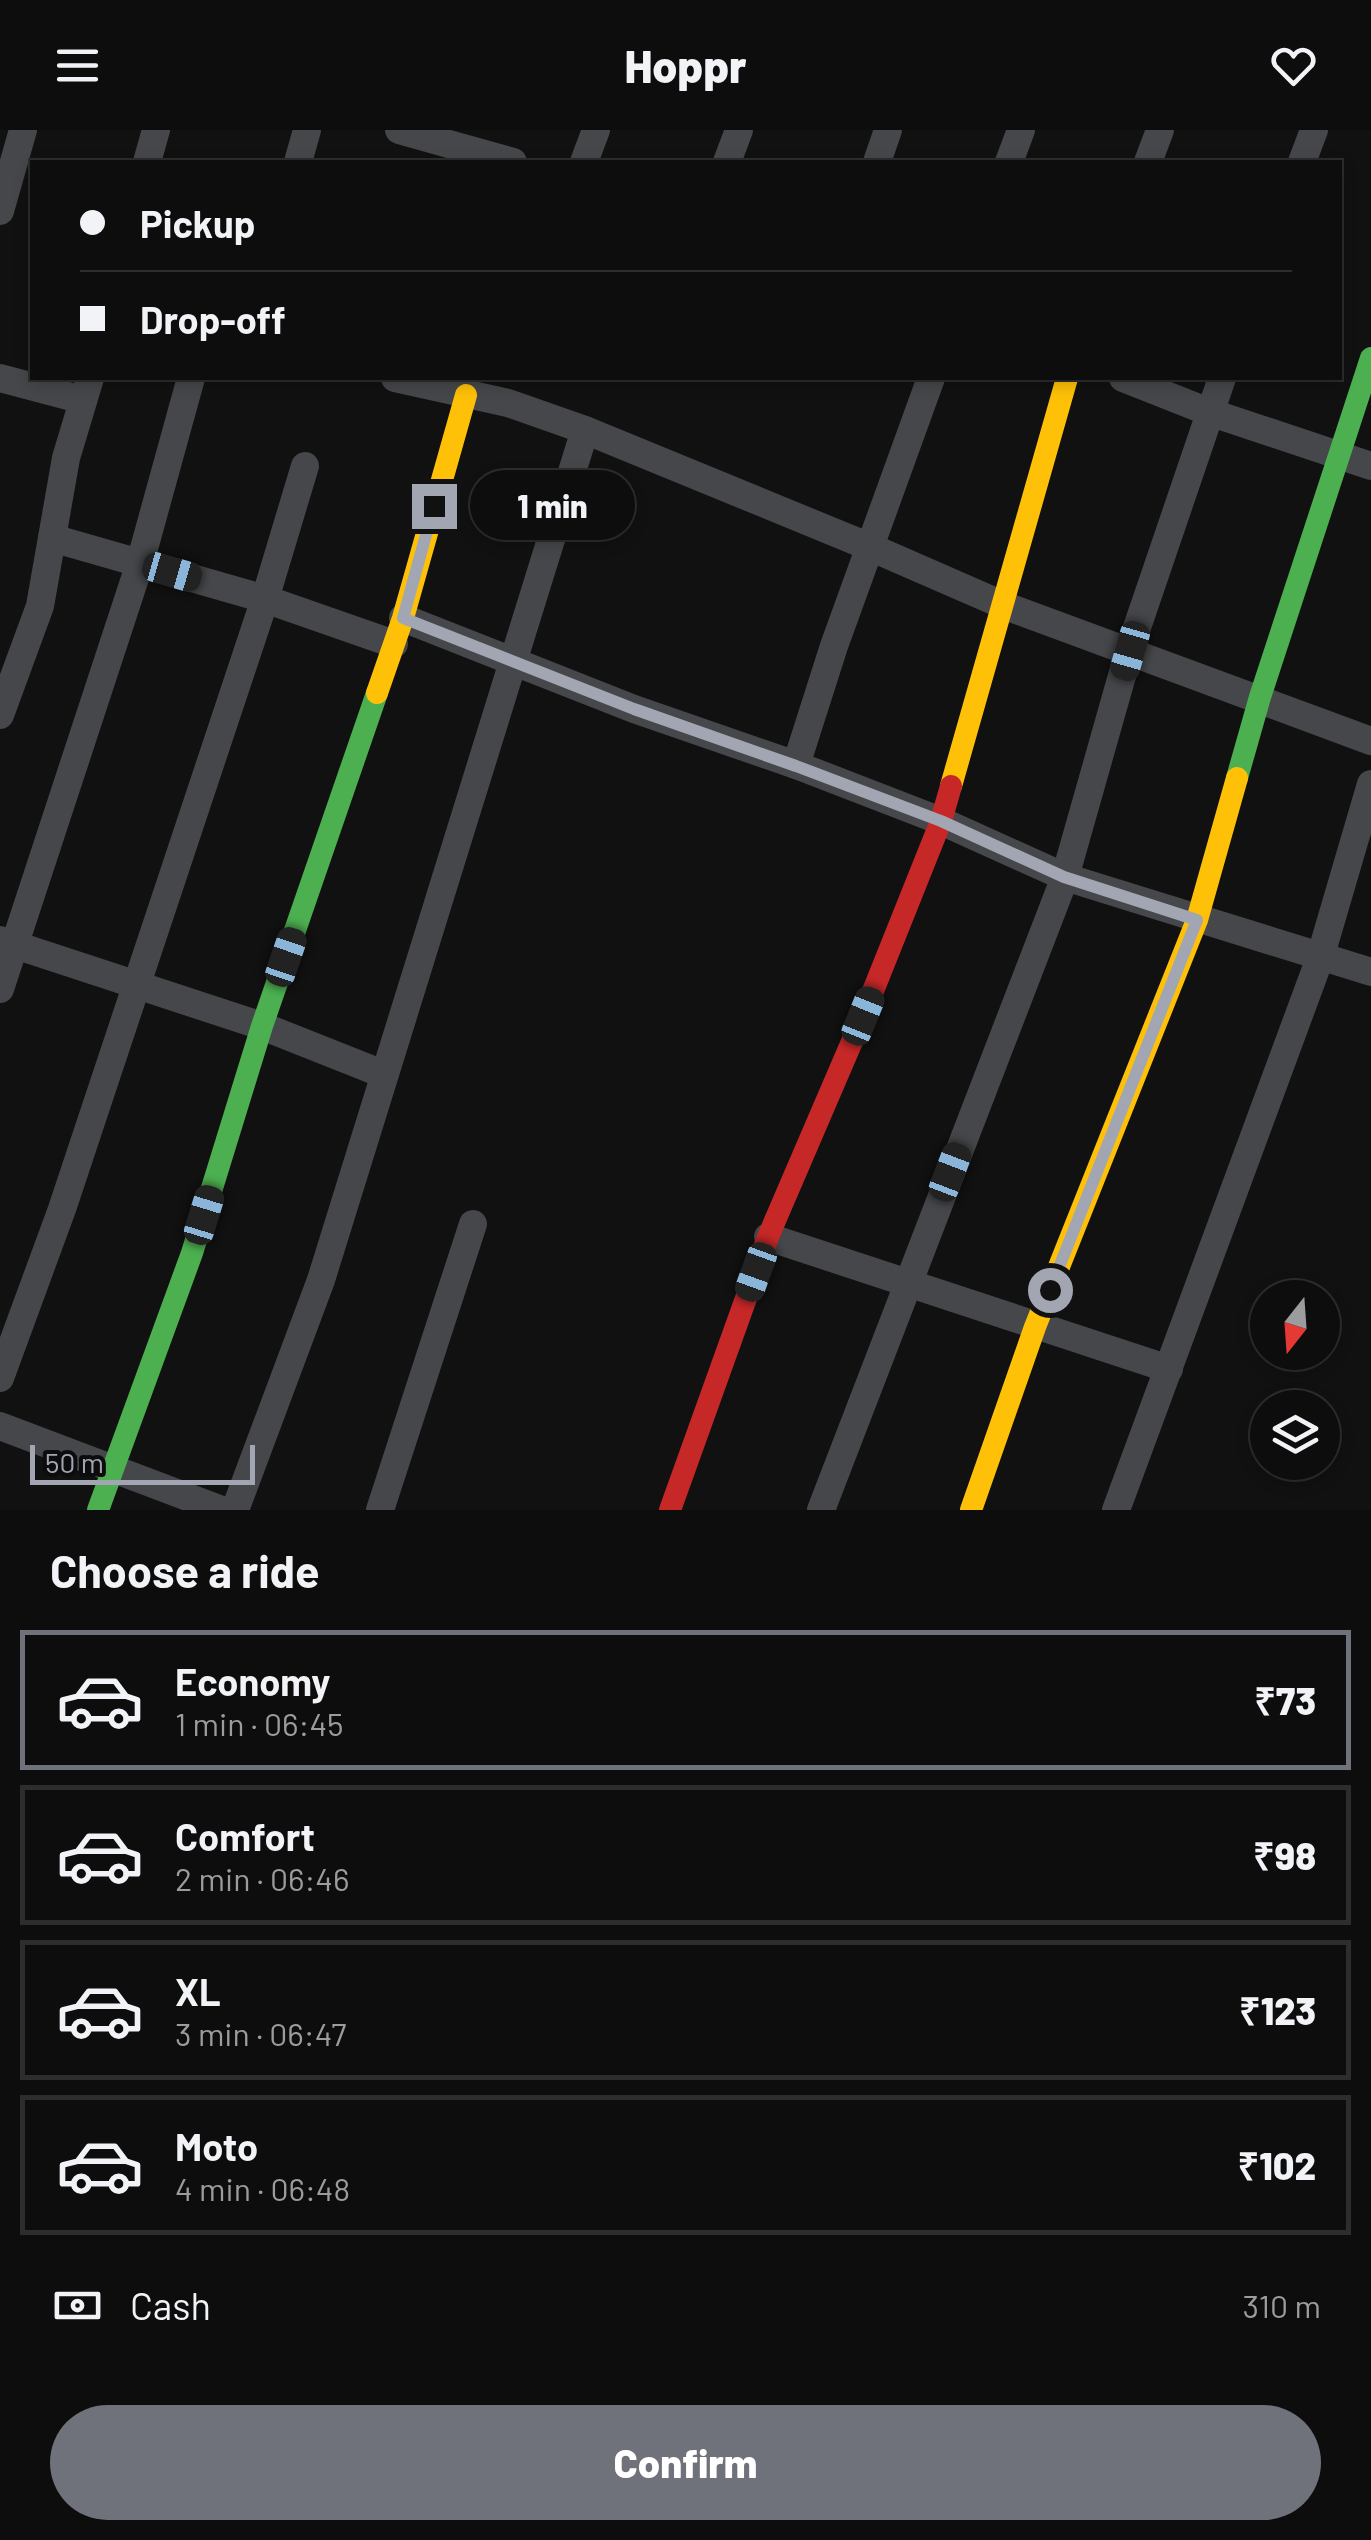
<!DOCTYPE html>
<html lang="en">
<head>
<meta charset="utf-8">
<style>
	:root { --surface:#0d0d0d; --page:#161616; --text:#f1f3f6; --muted:#9a9c9d; --line:#2d2d2e; --accent:#6f727a }
	body { margin:0; font-family:Barlow,sans-serif; background:var(--page); color:var(--text); height:100vh; display:flex; flex-direction:column; font-size:38px; white-space:nowrap }
	* { box-sizing:border-box; margin:0 }
	p { font-size:32px; color:var(--muted) }
	.icon { flex:none; width:55px; height:55px; fill:none; stroke:currentColor; stroke-width:2; stroke-linecap:round; stroke-linejoin:round }
	.map { position:relative; height:1380px; overflow:hidden }
	.details { display:flex; flex-direction:column; background:var(--surface); flex:1 }
	.details>* { flex:none }
	.guide { position:absolute; left:30px; top:30px; width:1312px; height:220px; border-radius:0px; box-shadow:0 5px 15px #0003,0 0 0 2px var(--line); display:grid; align-content:center; height:220px; padding:0 50px; background:var(--surface) }
	.needle { width:65px; rotate:197deg }
	.tools { position:absolute; left:1250px; top:1150px; display:grid; gap:20px }
	.tools a { display:grid; place-items:center; width:90px; height:90px; border-radius:50%; background:var(--surface); box-shadow:0 5px 15px #0003,0 0 0 2px var(--line); font-size:50px }
	.scale { position:absolute; left:30px; bottom:25px; width:225px; box-sizing:border-box; padding-left:10px; border:5px solid #a2a6b2; border-top:0; font-size:28px; line-height:35px; white-space:nowrap; color:#a2a6b2; -webkit-text-stroke:8px #0c0b0d; paint-order:stroke }
	.end { position:absolute; width:45px; height:45px; margin:-22px; border:12px solid #a2a6b2; background:#111; box-shadow:0 0 0 5px #111 }
	.from { border-radius:50% }
	.bubble { position:absolute; height:70px; border-radius:35px; background:var(--surface); box-shadow:0 5px 15px #0003,0 0 0 2px var(--line); font-size:32px; font-weight:800; line-height:70px; text-align:center }
	.car { position:absolute; width:30px; height:60px; margin:-30px -15px; border-radius:12px; box-shadow:0 0 8px 2px #0007; background:linear-gradient(#222 24%,#8ab4d8 0 40%,#222 0 76%,#8ab4d8 0 86%,#222 0) }
	.guide b { display:flex; align-items:center; gap:35px; height:95px; font-size:38px }
	.guide b+b { border-top:2px solid var(--line) }
	.guide i { width:25px; height:25px; background:var(--text) }
	ul { padding:0; list-style:none }
	li { display:flex; align-items:center; gap:30px; height:140px; margin:0 20px 15px; padding:0 30px; border:5px solid var(--line); border-radius:0px }
	li div { flex:1 }
	li b { display:block; font-size:38px }
	li em { font-style:normal; font-weight:800 }
	li.selected { border-color:var(--accent) }
	li>.icon { width:90px; height:90px; stroke-width:1.5 }
	h2 { padding:0 50px; font-size:45px; line-height:120px }
	.pay { display:flex; align-items:center; gap:25px; height:110px; padding:0 50px; font-size:38px }
	.pay p { margin-inline-start:auto }
	.cta { display:flex; gap:20px; margin-top:auto; padding:20px 50px }
	.cta a { flex:1; height:115px; border-radius:60px; background:var(--accent); color:#fff; font-size:40px; font-weight:800; line-height:115px; text-align:center }
	header { display:flex; justify-content:space-between; align-items:center; height:130px; padding:0 50px; background:var(--surface); font-size:45px; font-weight:800 }
	.map>svg:first-child { display:block }
	.lines { fill:none; stroke-linecap:round; stroke-linejoin:round }
	.street { stroke:#46474a; stroke-width:28 }
	.fast { stroke:#4caf50; stroke-width:22 }
	.slow { stroke:#ffc107; stroke-width:22 }
	.jam { stroke:#c62828; stroke-width:22 }
	.route { stroke:#a2a6b2; stroke-width:12 }
</style>
</head>
<body>
<header><svg class="icon" aria-label="menu" viewBox="0 0 24 24"><path d="M4 6h16M4 12h16M4 18h16"/></svg>Hoppr<svg class="icon" aria-label="heart" viewBox="0 0 24 24"><path d="M12 20l-8-8c-3-5 5-10 8-4 3-6 11-1 8 4z"/></svg></header>
<div class="map">
<svg width="1371" height="1380" viewBox="0 0 1371 1380">
	<rect width="100%" height="100%" fill="#111"/>
	<g class="lines">
		<g class="street">
			<polyline points="399,0 513,32"/>
			<polyline points="147,32 156,0"/>
			<polyline points="298,32 307,0"/>
			<polyline points="584,32 596,0"/>
			<polyline points="727,32 739,0"/>
			<polyline points="877,32 888,0"/>
			<polyline points="1009,32 1021,0"/>
			<polyline points="1148,32 1160,0"/>
			<polyline points="1302,32 1314,0"/>
			<polyline points="0,81 23,0"/>
			<polyline points="0,248 83,270"/>
			<polyline points="395,248 508,273 585,300 870,417 1003,475 1371,611"/>
			<polyline points="1123,248 1209,282 1371,336"/>
			<polyline points="52,408 265,469 394,514"/>
			<polyline points="403,488 634,579 796,635 941,691 1065,747 1371,842"/>
			<polyline points="0,585 40,476 66,328 90,248"/>
			<polyline points="796,635 834,516 931,248"/>
			<polyline points="0,810 262,896 383,944"/>
			<polyline points="0,859 140,433 191,248"/>
			<polyline points="768,1107 1169,1239"/>
			<polyline points="0,1248 62,1079 265,469 305,336"/>
			<polyline points="0,1296 222,1380"/>
			<polyline points="235,1380 321,1150 585,300"/>
			<polyline points="380,1380 473,1094"/>
			<polyline points="821,1380 1065,747 1129,521 1222,248"/>
			<polyline points="1116,1380 1320,828 1371,654"/>
		</g>
		<g class="fast">
			<polyline points="1237,648 1260,567 1371,228"/>
			<polyline points="98,1380 192,1123 262,896 377,563"/>
		</g>
		<g class="slow">
			<polyline points="377,563 403,488 466,265"/>
			<polyline points="951,656 1067,248"/>
			<polyline points="971,1380 1035,1197 1197,790 1237,648"/>
		</g>
		<polyline class="jam" points="670,1380 768,1107 863,886 941,691 951,656"/>
	</g>
	<g class="lines">
		<polyline class="route" points="434,376 403,488 634,579 796,636 941,691 1064,747 1197,790 1050,1160"/>
	</g>
</svg>
<div class="tools">
<a><svg class="needle" viewBox="-14 -14 28 28"><path d="M0-13l5 13h-10z" fill="#e53935"/><path d="M0 13l5-13h-10z" fill="#9a9c9d"/></svg></a>
<a><svg class="icon" aria-label="layers" viewBox="0 0 24 24"><path d="M12 4l9 5-9 5-9-5zM3 14l9 5 9-5"/></svg></a>
</div>
<div class="scale">50 m</div>
<i class="end from" style="left:1050px;top:1160px"></i>
<i class="end" style="left:434px;top:376px"></i>
<div class="bubble" style="left:470px;top:340px;width:165px">1 min</div>
<i class="car" style="left:172px;top:442px;rotate:106deg"></i>
<i class="car" style="left:1130px;top:521px;rotate:196deg"></i>
<i class="car" style="left:286px;top:827px;rotate:19deg"></i>
<i class="car" style="left:863px;top:886px;rotate:22deg"></i>
<i class="car" style="left:950px;top:1042px;rotate:21deg"></i>
<i class="car" style="left:204px;top:1085px;rotate:17deg"></i>
<i class="car" style="left:756px;top:1142px;rotate:200deg"></i>
<div class="guide">
<b><i class="from"></i>Pickup</b>
<b><i></i>Drop-off</b>
</div>
</div>
<section class="details">
<h2>Choose a ride</h2>
<ul>
<li class="selected"><svg class="icon" aria-label="car" viewBox="0 0 24 24"><path d="M5 17H2v-5l4-1 3-4h7l3 4 3 1v5h-3M9 17h6M6 11h13"/><circle cx="7" cy="17" r="2"/><circle cx="17" cy="17" r="2"/></svg><div><b>Economy</b><p>1 min · 06:45</p></div><em>₹73</em></li>
<li><svg class="icon" aria-label="car" viewBox="0 0 24 24"><path d="M5 17H2v-5l4-1 3-4h7l3 4 3 1v5h-3M9 17h6M6 11h13"/><circle cx="7" cy="17" r="2"/><circle cx="17" cy="17" r="2"/></svg><div><b>Comfort</b><p>2 min · 06:46</p></div><em>₹98</em></li>
<li><svg class="icon" aria-label="car" viewBox="0 0 24 24"><path d="M5 17H2v-5l4-1 3-4h7l3 4 3 1v5h-3M9 17h6M6 11h13"/><circle cx="7" cy="17" r="2"/><circle cx="17" cy="17" r="2"/></svg><div><b>XL</b><p>3 min · 06:47</p></div><em>₹123</em></li>
<li><svg class="icon" aria-label="car" viewBox="0 0 24 24"><path d="M5 17H2v-5l4-1 3-4h7l3 4 3 1v5h-3M9 17h6M6 11h13"/><circle cx="7" cy="17" r="2"/><circle cx="17" cy="17" r="2"/></svg><div><b>Moto</b><p>4 min · 06:48</p></div><em>₹102</em></li>
</ul>
<div class="pay"><svg class="icon" aria-label="cash" viewBox="0 0 24 24"><path d="M3 7h18v10H3z"/><circle cx="12" cy="12" r="2"/></svg>Cash<p>310 m</p></div>
<div class="cta"><a>Confirm</a></div>
</section>
</body>
</html>
